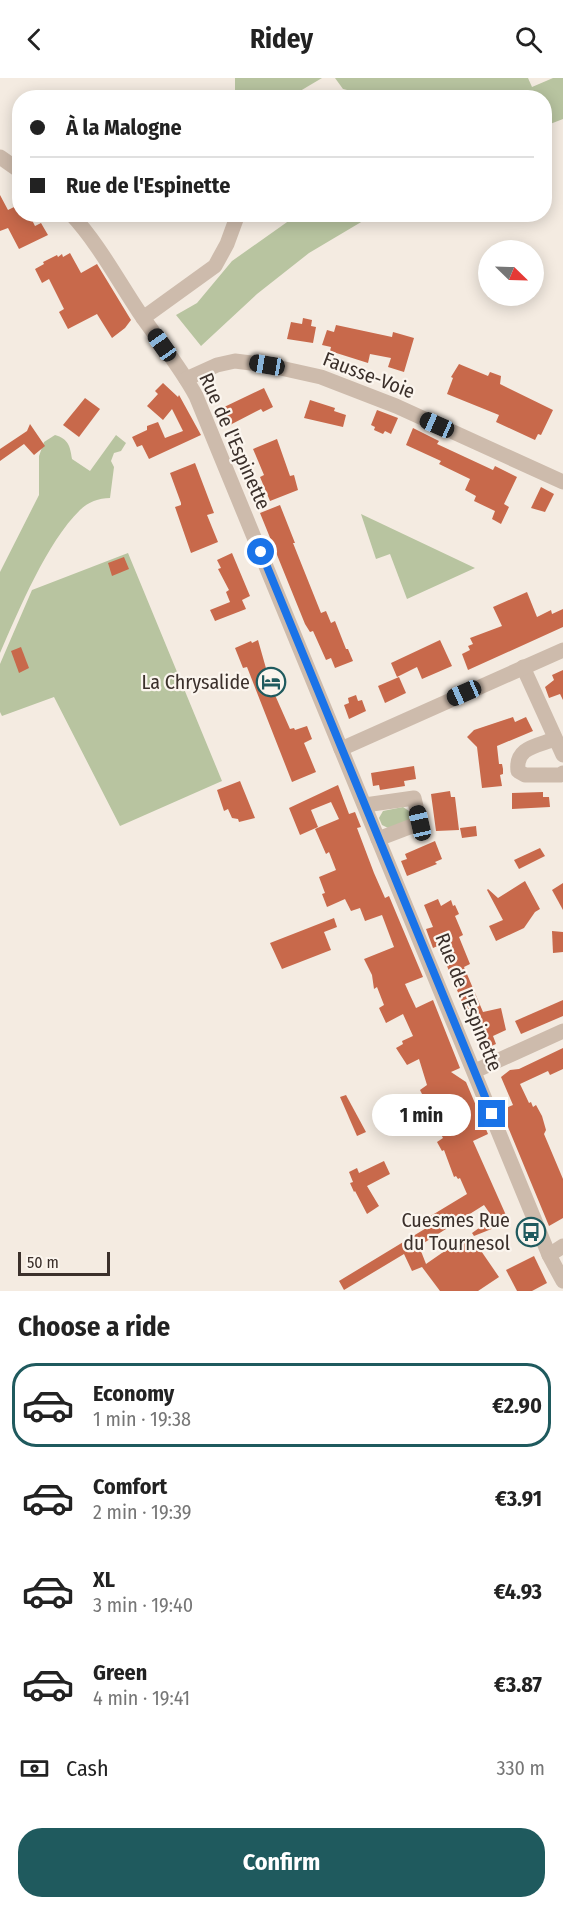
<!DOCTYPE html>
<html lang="en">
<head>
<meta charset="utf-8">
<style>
	:root { --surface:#fff; --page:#f2f2f2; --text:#222; --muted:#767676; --line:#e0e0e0; --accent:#1f5a5e }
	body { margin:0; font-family:"Fira Sans Condensed",sans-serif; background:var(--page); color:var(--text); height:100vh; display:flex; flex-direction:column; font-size:22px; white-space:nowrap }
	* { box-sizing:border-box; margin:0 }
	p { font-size:20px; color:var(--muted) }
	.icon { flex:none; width:33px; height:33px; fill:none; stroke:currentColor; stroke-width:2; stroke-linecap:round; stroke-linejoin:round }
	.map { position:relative; height:1213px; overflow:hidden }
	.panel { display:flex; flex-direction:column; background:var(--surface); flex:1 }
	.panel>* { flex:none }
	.top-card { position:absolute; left:12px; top:12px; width:540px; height:132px; border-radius:24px; box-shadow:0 3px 15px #0003; display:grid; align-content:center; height:132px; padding:0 18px; background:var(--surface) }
	.needle { width:39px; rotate:113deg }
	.tools { position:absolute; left:478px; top:162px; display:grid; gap:12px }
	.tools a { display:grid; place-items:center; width:66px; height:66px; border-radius:50%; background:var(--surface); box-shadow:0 3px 15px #0003; font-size:30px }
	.scale { position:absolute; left:18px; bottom:15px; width:92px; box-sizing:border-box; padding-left:6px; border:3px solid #3b302b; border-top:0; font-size:16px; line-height:21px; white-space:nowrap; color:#3b302b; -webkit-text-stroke:4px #fbf5ee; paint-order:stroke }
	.end { position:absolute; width:27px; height:27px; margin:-14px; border:8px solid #1a73e8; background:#fff; box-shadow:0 0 0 3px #fff }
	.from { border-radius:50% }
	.bubble { position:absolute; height:42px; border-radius:21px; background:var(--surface); box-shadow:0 3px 15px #0003; font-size:20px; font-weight:700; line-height:42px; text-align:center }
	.car { position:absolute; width:18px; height:36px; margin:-18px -9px; border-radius:8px; box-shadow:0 0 4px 2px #0007; background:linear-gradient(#222 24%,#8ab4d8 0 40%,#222 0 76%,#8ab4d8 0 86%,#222 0) }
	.top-card b { display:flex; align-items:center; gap:21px; height:57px; font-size:22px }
	.top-card b+b { border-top:2px solid var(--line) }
	.top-card i { width:15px; height:15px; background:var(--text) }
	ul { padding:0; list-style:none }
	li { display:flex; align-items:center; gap:18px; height:84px; margin:0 12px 9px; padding:0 6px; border:3px solid transparent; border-radius:24px }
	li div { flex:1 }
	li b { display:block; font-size:22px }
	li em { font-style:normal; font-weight:700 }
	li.active { border-color:var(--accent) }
	li>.icon { width:54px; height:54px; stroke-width:1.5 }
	h2 { padding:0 18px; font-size:27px; line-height:72px }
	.pay { display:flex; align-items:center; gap:15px; height:66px; padding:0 18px; font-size:22px }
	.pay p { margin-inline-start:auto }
	.cta { display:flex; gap:12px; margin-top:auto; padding:12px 18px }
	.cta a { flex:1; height:69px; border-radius:24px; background:var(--accent); color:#fff; font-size:24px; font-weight:700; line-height:69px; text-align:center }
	header { display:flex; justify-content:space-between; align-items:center; height:78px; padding:0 18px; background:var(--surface); font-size:27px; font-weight:700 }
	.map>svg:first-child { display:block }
	.green { fill:#b8c4a0 }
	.building { fill:#c8694b }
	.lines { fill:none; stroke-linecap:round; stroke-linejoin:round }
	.minor { stroke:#cdbbac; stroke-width:15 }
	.route { stroke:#1a73e8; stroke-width:8 }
	.labels { text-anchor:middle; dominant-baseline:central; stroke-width:4.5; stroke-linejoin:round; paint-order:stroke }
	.street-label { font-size:20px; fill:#3b302b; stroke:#fbf5ee }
	.poi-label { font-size:20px; fill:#3b302b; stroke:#fbf5ee; text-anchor:end }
</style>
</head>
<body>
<header><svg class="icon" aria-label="back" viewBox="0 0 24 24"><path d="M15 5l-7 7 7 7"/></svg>Ridey<svg class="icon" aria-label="search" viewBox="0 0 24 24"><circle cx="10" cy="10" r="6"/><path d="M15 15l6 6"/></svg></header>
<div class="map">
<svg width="563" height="1213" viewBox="0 0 563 1213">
	<rect width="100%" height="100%" fill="#f4ebe1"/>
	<g class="green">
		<polygon points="235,0 322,0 290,19 241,20 235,13"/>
		<polygon points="335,0 528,0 532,9 553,0 563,0 563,41 545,48 544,20 376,19 343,11"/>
		<polygon points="297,137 373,137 309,175 257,216 201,268 176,237 197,225 232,183"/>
		<path d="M55,357C68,361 70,367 72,381L90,393L116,357L126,365L121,373L114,375L111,383L114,389L110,420C99,420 88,424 80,432C47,464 19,532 0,575V494L39,417V378L44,364Z"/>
		<polygon points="361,436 475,490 407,521 390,476 376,481"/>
		<polygon points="128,475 222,703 120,748 54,619 2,638 0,634 0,586 32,512"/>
		<polygon points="403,729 409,733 409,742 390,751 382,747 379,740 383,733"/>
	</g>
	<g class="building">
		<polygon points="0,117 8,132 20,126 20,136 29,136 35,148 41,145 48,157 19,171 8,150 0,153"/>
		<polygon points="70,175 81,195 97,186 131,242 125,250 112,260 97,236 68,251 59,234 64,231 49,201 42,205 35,191 44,186 43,184 57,177 58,179 62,176 63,179"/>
		<polygon points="303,240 312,242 311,248 316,249 313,265 287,261 291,244 302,246"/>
		<polygon points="336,247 392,259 393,254 414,260 404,294 388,289 391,280 370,276 368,285 330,273 331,269 322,267 327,252 334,254"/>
		<polygon points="459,286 488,298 490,294 501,298 500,306 553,332 541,357 538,356 535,362 496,344 499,337 447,316 453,300 451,299"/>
		<polygon points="163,305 178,319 179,317 201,357 149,381 142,367 137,369 132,359 147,352 147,348 158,344 165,360 183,353 172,331 163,342 147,328 158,316 155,313"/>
		<polygon points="264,310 273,329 263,334 261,331 228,348 220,331"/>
		<polygon points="85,320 100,331 79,359 63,347"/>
		<polygon points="310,322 335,330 334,333 346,337 343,349 304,340"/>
		<polygon points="377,332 398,340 391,356 385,353 383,356 374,352 375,349 371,347"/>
		<polygon points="30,346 45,368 34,377 24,366 0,383 0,371 27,353"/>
		<polygon points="413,350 439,363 437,366 493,392 495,388 517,399 504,426 509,429 501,446 492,441 495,433 474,423 476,418 465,412 470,401 439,386 441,383 406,367"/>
		<polygon points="277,361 290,398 294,397 298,412 270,423 260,399 264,397 253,371"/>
		<polygon points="195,385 214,435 207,437 218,464 191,475 175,429 181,427 181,425 170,395"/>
		<polygon points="541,409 554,416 545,434 531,430"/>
		<polygon points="280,427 295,465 293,465 321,535 326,533 331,545 335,543 346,571 348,571 353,583 335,590 331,580 326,582 313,553 310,554 305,546 260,435"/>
		<polygon points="232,475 250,518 242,522 246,531 215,543 210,532 230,524 226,514 229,512 218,491 221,490 217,482"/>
		<polygon points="124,479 129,491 112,498 108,485"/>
		<polygon points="527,514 537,539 551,532 552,536 563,531 563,549 468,592 462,576 470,572 468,568 473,566 470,560 502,548 493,529"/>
		<polygon points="258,562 271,608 290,651 294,650 295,652 307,648 312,661 304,665 316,694 292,704 247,589 243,590 235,570 251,563 252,565"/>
		<polygon points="440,562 452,588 422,601 417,589 397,599 391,585"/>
		<polygon points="21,569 29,590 19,595 11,573"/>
		<polygon points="563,592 563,622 560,616 549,620 545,609 554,602 552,597"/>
		<polygon points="399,599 406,615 385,625 378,608"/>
		<polygon points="356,617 358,623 362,622 366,633 349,641 344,627 349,625 348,620"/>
		<polygon points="513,639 515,644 526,639 533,653 497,668 499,686 502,686 503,691 503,696 500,697 502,708 482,710 477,669 467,659 474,652"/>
		<polygon points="414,688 416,701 404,703 405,708 380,712 379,707 373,708 371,695"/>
		<polygon points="240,703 255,740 239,744 238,741 232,740 228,731 224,733 217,712"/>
		<polygon points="338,707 349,736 355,734 361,749 357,750 374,795 385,820 389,818 423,899 405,906 409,915 416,930 433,922 460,990 451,994 466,1004 488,1056 473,1063 509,1144 474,1158 472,1155 493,1140 484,1127 419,1168 426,1186 462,1161 464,1165 477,1167 499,1199 478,1213 440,1213 422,1189 412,1193 404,1176 344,1212 339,1203 428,1149 424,1142 467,1116 460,1100 458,1101 456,1098 454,1099 444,1072 442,1073 437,1064 443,1060 428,1033 430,1032 420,1012 427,1007 419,981 407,987 396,970 403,966 402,963 413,958 403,936 386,945 379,930 384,927 377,909 374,911 372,897 364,881 394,869 382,837 365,843 360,830 351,833 345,821 327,829 322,816 325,815 319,799 336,792 329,774 326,776 315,751 339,741 331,724 311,732 318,749 300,757 289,730"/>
		<polygon points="450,713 451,719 455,719 459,752 436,753 431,716"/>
		<polygon points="543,714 543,719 549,719 550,729 512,731 512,715"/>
		<polygon points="476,748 477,758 462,760 460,750"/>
		<polygon points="435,763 442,781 435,784 437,786 407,798 401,783 407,781 405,776"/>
		<polygon points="540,770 545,778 519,791 514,782"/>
		<polygon points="525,803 540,831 535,834 524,850 496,863 489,848 503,842 487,812 488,811 498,820"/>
		<polygon points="563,805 563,832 552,812"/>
		<polygon points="438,821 441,828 451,822 453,828 455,827 459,836 455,838 463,857 459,859 470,886 464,889 483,934 501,930 506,952 493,958 496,966 482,972 447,888 455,884 447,864 433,870 426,851 433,849 424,827"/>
		<polygon points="334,840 337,849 324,854 331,872 282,891 270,865"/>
		<polygon points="552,853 563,854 563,874 553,875"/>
		<polygon points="563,922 563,938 521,956 515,943"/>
		<polygon points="563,970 563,991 550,997 548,993 520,1006 529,1025 531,1024 533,1029 536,1027 542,1038 546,1052 544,1056 563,1101 563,1140 549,1148 501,1032 513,1027 501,999 510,992 519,991"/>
		<polygon points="346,1017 366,1054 357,1058 340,1019"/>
		<polygon points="384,1083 390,1096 367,1108 379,1128 367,1136 355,1113 354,1114 350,1105 353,1104 349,1094 357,1090 359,1095"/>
		<polygon points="534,1178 547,1205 532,1213 517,1213 506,1192"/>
	</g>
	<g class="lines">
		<g class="minor">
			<polyline points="0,79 20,93"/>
			<path d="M71,136C98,165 117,201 139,234C158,262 180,288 196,318L549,1177L563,1203"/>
			<polyline points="143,240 215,188 227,166 238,136"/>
			<polyline points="186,301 217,287 235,283 267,287 321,299 396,328 563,404"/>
			<polyline points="523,589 563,677"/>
			<path d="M555,661C537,668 515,669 518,693L525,697H560L563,695"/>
			<polyline points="341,671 563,572"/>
			<polyline points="365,727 414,720 420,745 378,761"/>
			<polyline points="475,993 563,953"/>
			<polyline points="549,1177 563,1168"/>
		</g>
	</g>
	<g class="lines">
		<polyline class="route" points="261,474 492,1036"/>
	</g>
	<defs>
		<g id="hotel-ring" transform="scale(1.5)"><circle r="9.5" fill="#fbf5ee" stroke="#1f5a5e" stroke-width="1.5"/><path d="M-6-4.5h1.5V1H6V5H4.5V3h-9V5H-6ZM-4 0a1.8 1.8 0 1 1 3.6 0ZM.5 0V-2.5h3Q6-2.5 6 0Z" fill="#1f5a5e"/></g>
		<g id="bus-ring" transform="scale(1.5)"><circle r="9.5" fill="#fbf5ee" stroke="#1f5a5e" stroke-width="1.5"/><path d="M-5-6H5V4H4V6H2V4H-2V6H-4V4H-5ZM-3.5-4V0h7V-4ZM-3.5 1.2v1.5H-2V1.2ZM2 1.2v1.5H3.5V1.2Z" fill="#1f5a5e"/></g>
	</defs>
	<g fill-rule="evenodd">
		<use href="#hotel-ring" x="271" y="604"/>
		<use href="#bus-ring" x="531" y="1154"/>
	</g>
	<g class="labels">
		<g class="street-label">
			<text transform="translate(369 297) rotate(21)">Fausse-Voie</text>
			<text transform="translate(235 363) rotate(66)">Rue de l'Espinette</text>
			<text transform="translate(469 924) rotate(68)">Rue de l'Espinette</text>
		</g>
		<g class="poi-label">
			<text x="250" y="604">La Chrysalide</text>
			<text x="510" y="1142">Cuesmes Rue<tspan x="510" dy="23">du Tournesol</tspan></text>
		</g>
	</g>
</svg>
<div class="tools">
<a><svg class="needle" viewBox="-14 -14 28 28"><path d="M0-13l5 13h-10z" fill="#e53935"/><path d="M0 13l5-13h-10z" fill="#767676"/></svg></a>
</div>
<div class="scale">50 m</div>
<i class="end from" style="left:261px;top:474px"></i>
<i class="end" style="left:492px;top:1036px"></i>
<div class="bubble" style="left:372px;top:1016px;width:99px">1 min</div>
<i class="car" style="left:162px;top:267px;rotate:325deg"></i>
<i class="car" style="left:267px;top:287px;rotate:280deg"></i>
<i class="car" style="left:437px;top:347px;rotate:294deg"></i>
<i class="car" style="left:464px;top:615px;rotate:246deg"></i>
<i class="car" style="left:420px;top:745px;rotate:347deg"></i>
<div class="top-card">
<b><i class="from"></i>À la Malogne</b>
<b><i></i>Rue de l'Espinette</b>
</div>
</div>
<section class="panel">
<h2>Choose a ride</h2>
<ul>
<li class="active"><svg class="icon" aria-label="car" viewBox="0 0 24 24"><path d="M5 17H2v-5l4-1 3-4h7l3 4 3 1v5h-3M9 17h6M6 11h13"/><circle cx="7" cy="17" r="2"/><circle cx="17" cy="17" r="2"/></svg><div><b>Economy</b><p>1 min · 19:38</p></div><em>€2.90</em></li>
<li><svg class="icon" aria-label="car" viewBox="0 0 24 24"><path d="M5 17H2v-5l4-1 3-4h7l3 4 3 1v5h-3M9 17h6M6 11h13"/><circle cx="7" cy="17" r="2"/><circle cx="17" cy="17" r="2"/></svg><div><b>Comfort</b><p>2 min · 19:39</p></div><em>€3.91</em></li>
<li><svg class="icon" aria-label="car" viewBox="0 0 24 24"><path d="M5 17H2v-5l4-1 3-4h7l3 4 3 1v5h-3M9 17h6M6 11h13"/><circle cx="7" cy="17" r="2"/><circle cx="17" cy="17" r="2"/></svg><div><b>XL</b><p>3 min · 19:40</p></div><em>€4.93</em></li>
<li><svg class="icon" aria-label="car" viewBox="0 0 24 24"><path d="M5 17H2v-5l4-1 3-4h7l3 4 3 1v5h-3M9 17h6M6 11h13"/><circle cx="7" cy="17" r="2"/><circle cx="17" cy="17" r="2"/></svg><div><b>Green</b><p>4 min · 19:41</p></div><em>€3.87</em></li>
</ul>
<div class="pay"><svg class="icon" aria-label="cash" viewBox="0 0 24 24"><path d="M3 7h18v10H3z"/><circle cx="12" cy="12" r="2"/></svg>Cash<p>330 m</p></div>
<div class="cta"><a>Confirm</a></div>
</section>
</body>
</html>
